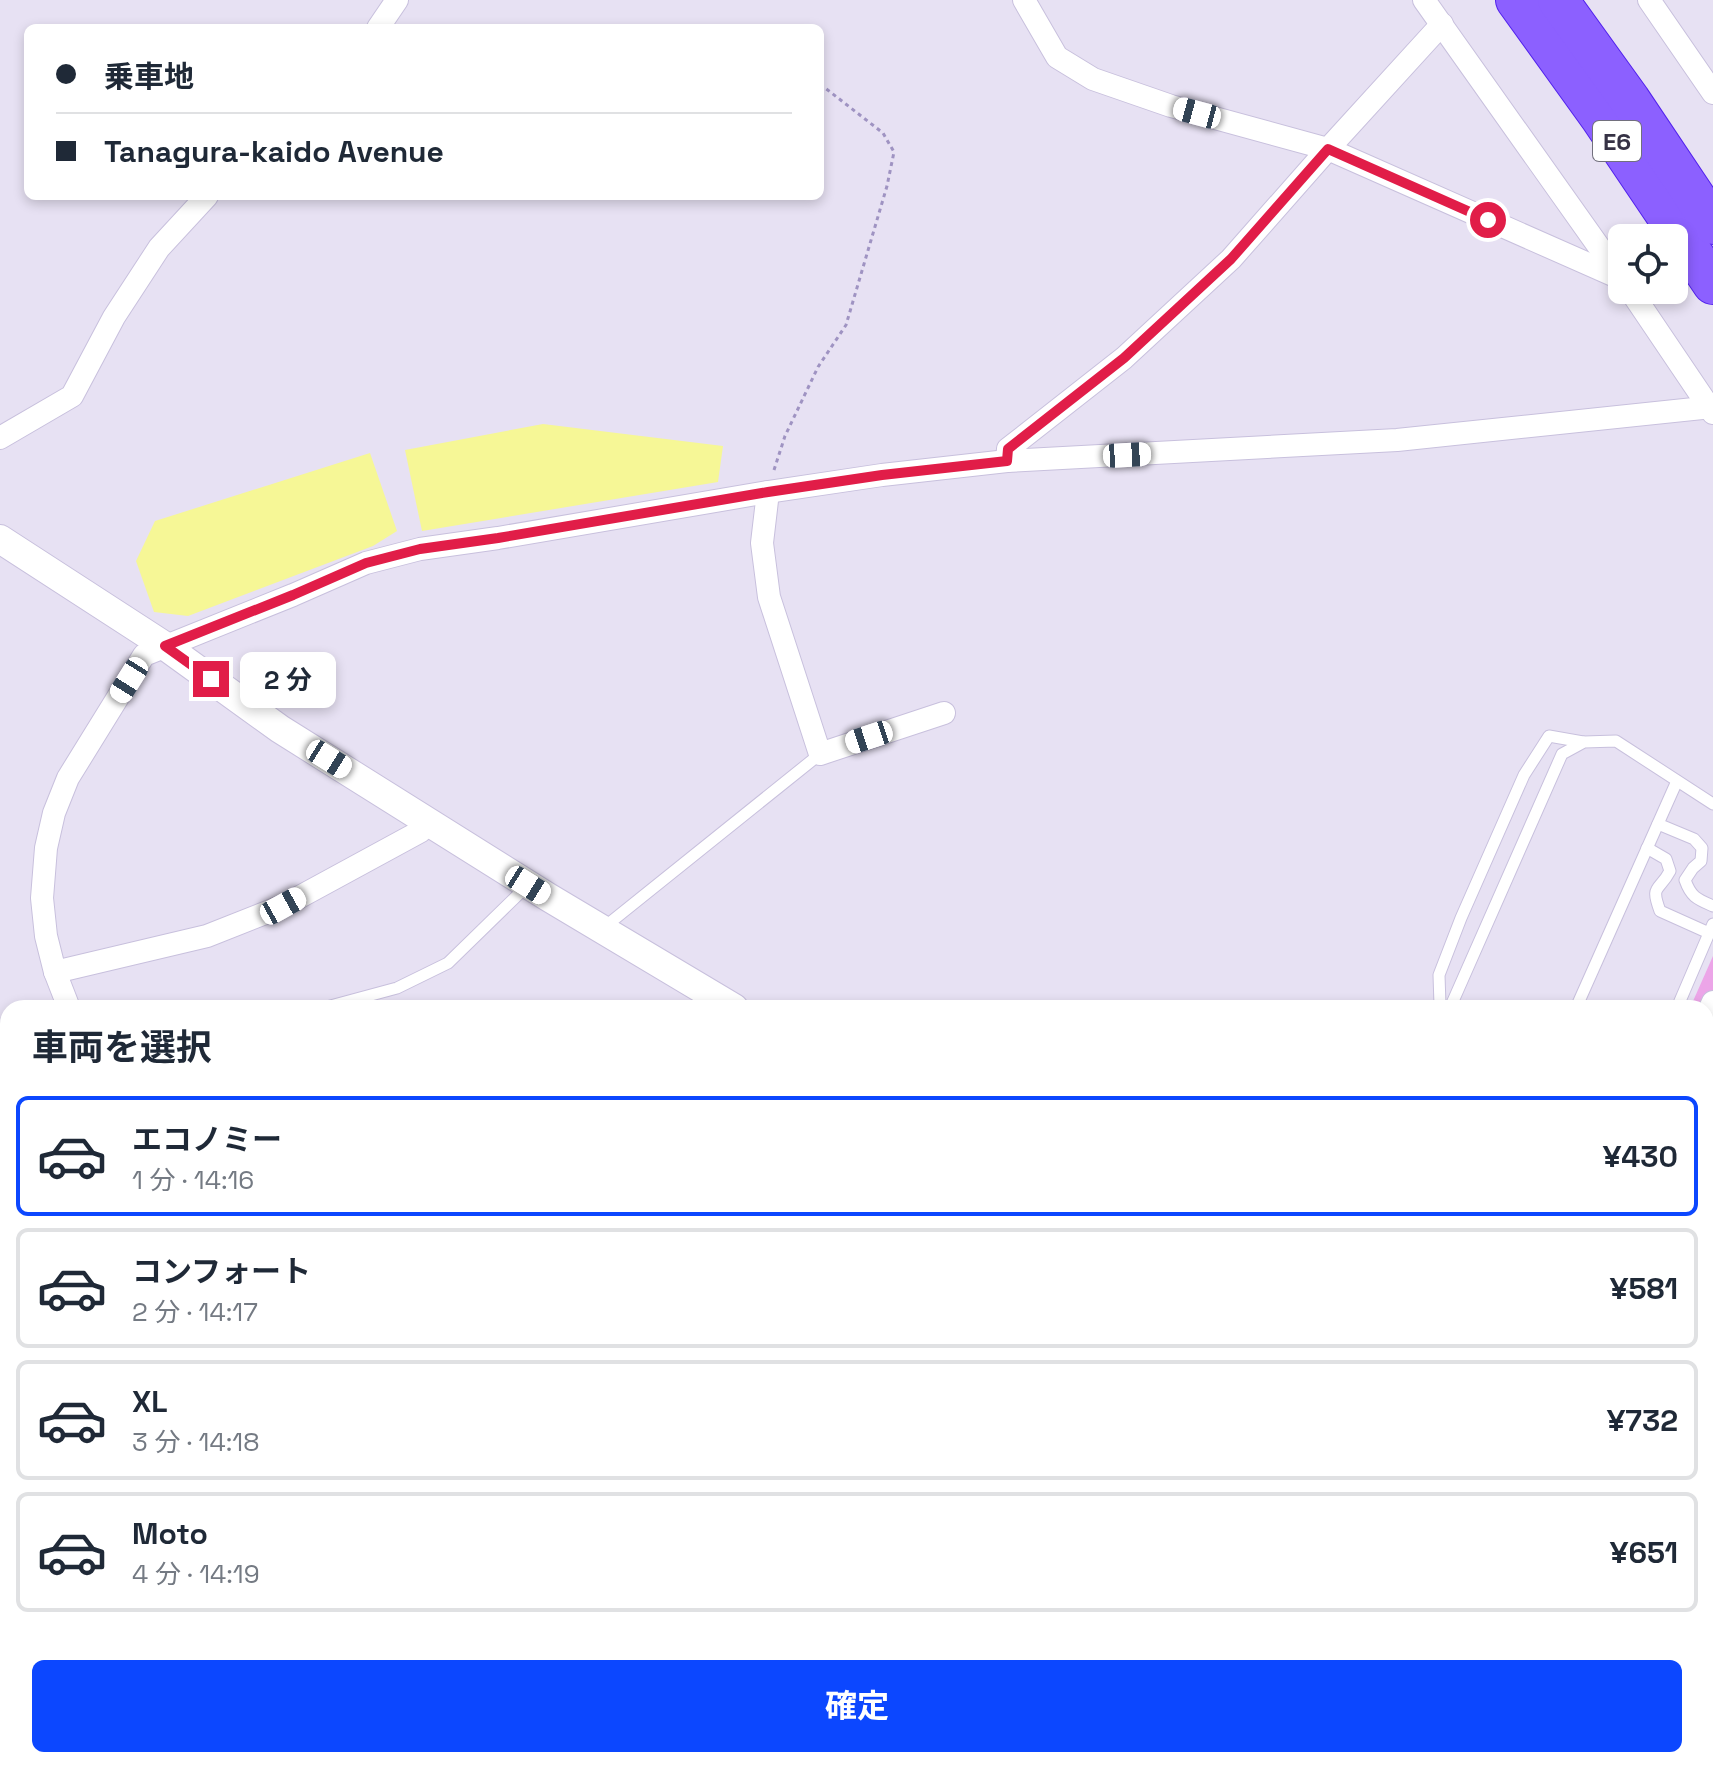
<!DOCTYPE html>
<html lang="ja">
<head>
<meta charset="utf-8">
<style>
	:root { --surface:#fff; --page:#f6f6f7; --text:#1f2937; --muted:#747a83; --line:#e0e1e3; --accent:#0c47ff }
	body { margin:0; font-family:"Space Grotesk","Noto Sans JP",sans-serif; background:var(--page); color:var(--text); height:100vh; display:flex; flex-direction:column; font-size:30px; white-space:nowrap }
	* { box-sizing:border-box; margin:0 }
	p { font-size:26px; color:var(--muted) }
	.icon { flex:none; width:44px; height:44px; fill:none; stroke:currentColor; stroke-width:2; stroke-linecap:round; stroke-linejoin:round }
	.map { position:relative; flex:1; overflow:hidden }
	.sheet { position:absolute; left:0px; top:1000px; width:1714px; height:768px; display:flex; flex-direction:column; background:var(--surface); border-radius:24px 24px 0 0; box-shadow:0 4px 12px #0003 }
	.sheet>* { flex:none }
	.top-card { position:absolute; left:24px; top:24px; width:800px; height:176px; border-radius:12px; box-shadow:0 4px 12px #0003; display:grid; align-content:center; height:176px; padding:0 32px; background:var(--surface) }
	.controls { position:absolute; left:1608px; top:224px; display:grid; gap:16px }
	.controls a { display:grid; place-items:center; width:80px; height:80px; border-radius:12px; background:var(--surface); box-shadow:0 4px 12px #0003; font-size:40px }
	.end { position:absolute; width:36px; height:36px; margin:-18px; border:10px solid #e11d48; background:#fff; box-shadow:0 0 0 4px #fff }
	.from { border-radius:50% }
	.bubble { position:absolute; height:56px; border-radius:12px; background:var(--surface); box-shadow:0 4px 12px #0003; font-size:26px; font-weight:700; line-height:56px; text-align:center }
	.car { position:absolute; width:24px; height:48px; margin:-24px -12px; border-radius:10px; box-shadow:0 0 6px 2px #0007; background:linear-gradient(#fff 24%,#345 0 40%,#fff 0 76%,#345 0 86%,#fff 0) }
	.top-card b { display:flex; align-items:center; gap:28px; height:76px; font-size:30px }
	.top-card b+b { border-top:2px solid var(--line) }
	.top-card i { width:20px; height:20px; background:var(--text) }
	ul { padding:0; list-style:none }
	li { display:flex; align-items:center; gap:24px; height:120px; margin:0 16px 12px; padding:0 16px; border:4px solid var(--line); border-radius:12px }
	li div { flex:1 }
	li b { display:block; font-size:30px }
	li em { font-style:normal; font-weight:700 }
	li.on { border-color:var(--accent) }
	li>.icon { width:72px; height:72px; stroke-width:1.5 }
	h2 { padding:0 32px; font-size:36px; line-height:96px }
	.cta { display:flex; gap:16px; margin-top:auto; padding:16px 32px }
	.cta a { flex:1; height:92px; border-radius:12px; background:var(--accent); color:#fff; font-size:32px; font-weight:700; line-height:92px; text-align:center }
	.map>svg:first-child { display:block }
	.green { fill:#eca5e8 }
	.water { fill:#f6f796 }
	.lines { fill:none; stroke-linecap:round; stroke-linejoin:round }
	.river { stroke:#f6f796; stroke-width:34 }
	.service-casing { stroke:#c8c0dd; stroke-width:13 }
	.minor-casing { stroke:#c8c0dd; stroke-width:24 }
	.tertiary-casing { stroke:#c8c0dd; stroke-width:30 }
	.trunk-casing { stroke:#5222ec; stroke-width:38 }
	.motorway-casing { stroke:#5222ec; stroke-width:42 }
	.path { stroke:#9f93c2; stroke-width:3; stroke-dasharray:4 4; stroke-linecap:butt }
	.service { stroke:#fff; stroke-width:11 }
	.minor { stroke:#fff; stroke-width:22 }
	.tertiary { stroke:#fff; stroke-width:28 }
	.trunk { stroke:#a077ff; stroke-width:36 }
	.motorway { stroke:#8c60ff; stroke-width:40 }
	.route { stroke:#e11d48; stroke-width:10 }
	.labels { text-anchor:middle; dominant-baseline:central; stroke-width:7; stroke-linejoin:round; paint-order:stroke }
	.shield { fill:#fff; stroke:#72707d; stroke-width:2 }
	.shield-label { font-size:24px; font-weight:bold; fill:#363245 }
</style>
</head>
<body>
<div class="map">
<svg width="1713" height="1768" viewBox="0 0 1713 1768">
	<rect width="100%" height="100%" fill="#e7e1f3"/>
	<g class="green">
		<polygon points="1713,956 1713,1210 1706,1216 1706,1008 1690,1008"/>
		<polygon points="269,1760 473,1760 468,1768 270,1768"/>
		<polygon points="1032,1760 1220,1760 1212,1768 1030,1768"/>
	</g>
	<g class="water">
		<polygon points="543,424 723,446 718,482 422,531 405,450"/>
		<polygon points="370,453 397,531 373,546 188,616 154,612 136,561 155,521"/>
	</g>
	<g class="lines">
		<g class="river">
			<polyline points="1102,1760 1120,1768"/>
			<polyline points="1178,1768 1181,1760"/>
		</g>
		<g class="service-casing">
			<g id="service">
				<path d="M1658,824L1694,839L1702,848L1701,861L1693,868L1685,880C1691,897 1697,899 1713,906"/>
				<path d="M1647,848L1666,859L1670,871C1659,892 1650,884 1660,911L1709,933"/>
				<polyline points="602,929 820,754"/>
				<polyline points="323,1008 397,988 448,963 528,885"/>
				<polyline points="1429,1008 1440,1005"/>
				<polyline points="1445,1008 1440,1005 1439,975 1461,918 1524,775 1549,736 1583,742"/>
				<polyline points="1450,1008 1562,754 1584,742 1616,741 1713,804"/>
				<polyline points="1576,1008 1677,781"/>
				<polyline points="1677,1008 1713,924"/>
				<polyline points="0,1640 8,1630"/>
			</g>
		</g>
		<g class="minor-casing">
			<g id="minor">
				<polyline points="1024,0 1057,57 1093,79 1171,106 1328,149 1622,279"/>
				<polyline points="1424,0 1621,278"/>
				<polyline points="1649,0 1713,93"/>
				<polyline points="378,28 397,0"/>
				<polyline points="1630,290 1713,413"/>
				<polyline points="0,438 72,396 114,317 159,248 207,196"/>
				<polyline points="1007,461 1008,449 1124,358 1231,259 1328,149 1442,24"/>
				<polyline points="768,492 762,543 769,597 820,754 944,713"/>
				<polyline points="55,972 207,936 283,906 421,831 426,820"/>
				<polyline points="69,1008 55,972 46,936 42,898 46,848 54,813 68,778 144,655 293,595 366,563 420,549 498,538 768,492 882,475 1007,461 1397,440 1713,407"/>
				<polyline points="1706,1017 1713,1002"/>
				<polyline points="1706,1234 1713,1228"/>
				<polyline points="1706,1317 1713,1315"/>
				<polyline points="131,1760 134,1768"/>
			</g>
		</g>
		<g class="tertiary-casing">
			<g id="tertiary">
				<polyline points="0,539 165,646 280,729 548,897 734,1008"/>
				<polyline points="1706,1493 1713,1498"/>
				<polyline points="603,1760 604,1768"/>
				<polyline points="1449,1760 1455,1768"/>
			</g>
		</g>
		<g class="trunk-casing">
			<g id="trunk">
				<polyline points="1706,1587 1713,1587"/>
				<polyline points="0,1598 8,1599"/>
			</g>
		</g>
		<g class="motorway-casing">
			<g id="motorway">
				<polyline points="1516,0 1601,118 1713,284"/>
				<polyline points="1558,0 1630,100 1713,224"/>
			</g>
		</g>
		<g class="path">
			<polyline points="774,470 785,436 818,367 846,325 887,186 894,152 883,133 820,84"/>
			<polyline points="819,1760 820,1768"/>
		</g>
		<use href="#service" class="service"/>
		<use href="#minor" class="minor"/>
		<use href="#tertiary" class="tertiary"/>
		<use href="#trunk" class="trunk"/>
		<use href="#motorway" class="motorway"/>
	</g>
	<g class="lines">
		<polyline class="route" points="211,679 165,646 293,595 366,563 420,549 498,538 768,492 882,475 1007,461 1008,449 1124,358 1231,259 1328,149 1488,220"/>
	</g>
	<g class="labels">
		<rect class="shield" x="1593" y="121" width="48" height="40" rx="6"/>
		<g class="shield-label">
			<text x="1617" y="141">E6</text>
		</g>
	</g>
</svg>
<div class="controls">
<a><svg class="icon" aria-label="locate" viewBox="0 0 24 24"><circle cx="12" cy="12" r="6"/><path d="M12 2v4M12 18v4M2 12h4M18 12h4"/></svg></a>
</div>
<i class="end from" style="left:1488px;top:220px"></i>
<i class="end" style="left:211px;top:679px"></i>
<div class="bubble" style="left:240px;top:652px;width:96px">2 分</div>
<i class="car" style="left:1197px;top:113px;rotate:285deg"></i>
<i class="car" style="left:1127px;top:455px;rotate:87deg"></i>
<i class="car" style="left:129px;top:680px;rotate:212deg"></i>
<i class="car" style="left:869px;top:737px;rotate:252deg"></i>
<i class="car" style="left:329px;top:759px;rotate:122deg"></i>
<i class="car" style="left:528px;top:885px;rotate:122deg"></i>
<i class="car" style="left:283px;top:906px;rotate:61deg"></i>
<div class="top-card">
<b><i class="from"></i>乗車地</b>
<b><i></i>Tanagura-kaido Avenue</b>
</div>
<section class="sheet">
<h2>車両を選択</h2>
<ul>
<li class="on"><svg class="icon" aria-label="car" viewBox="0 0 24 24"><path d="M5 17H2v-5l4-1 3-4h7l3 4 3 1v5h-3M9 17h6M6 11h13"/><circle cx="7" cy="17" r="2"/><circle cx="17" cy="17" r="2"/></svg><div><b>エコノミー</b><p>1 分 · 14:16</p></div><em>¥430</em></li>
<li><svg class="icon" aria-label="car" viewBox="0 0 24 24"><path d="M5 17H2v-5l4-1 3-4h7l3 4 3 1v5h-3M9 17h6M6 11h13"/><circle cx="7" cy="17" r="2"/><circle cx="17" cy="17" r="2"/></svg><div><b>コンフォート</b><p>2 分 · 14:17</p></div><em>¥581</em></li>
<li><svg class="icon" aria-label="car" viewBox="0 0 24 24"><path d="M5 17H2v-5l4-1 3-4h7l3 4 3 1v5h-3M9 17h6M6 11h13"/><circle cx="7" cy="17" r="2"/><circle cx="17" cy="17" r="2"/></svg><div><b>XL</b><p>3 分 · 14:18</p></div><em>¥732</em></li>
<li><svg class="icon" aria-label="car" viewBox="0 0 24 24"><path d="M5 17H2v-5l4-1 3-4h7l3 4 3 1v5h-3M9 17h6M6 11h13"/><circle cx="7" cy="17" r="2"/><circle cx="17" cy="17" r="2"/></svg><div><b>Moto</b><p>4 分 · 14:19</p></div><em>¥651</em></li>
</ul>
<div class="cta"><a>確定</a></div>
</section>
</div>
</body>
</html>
